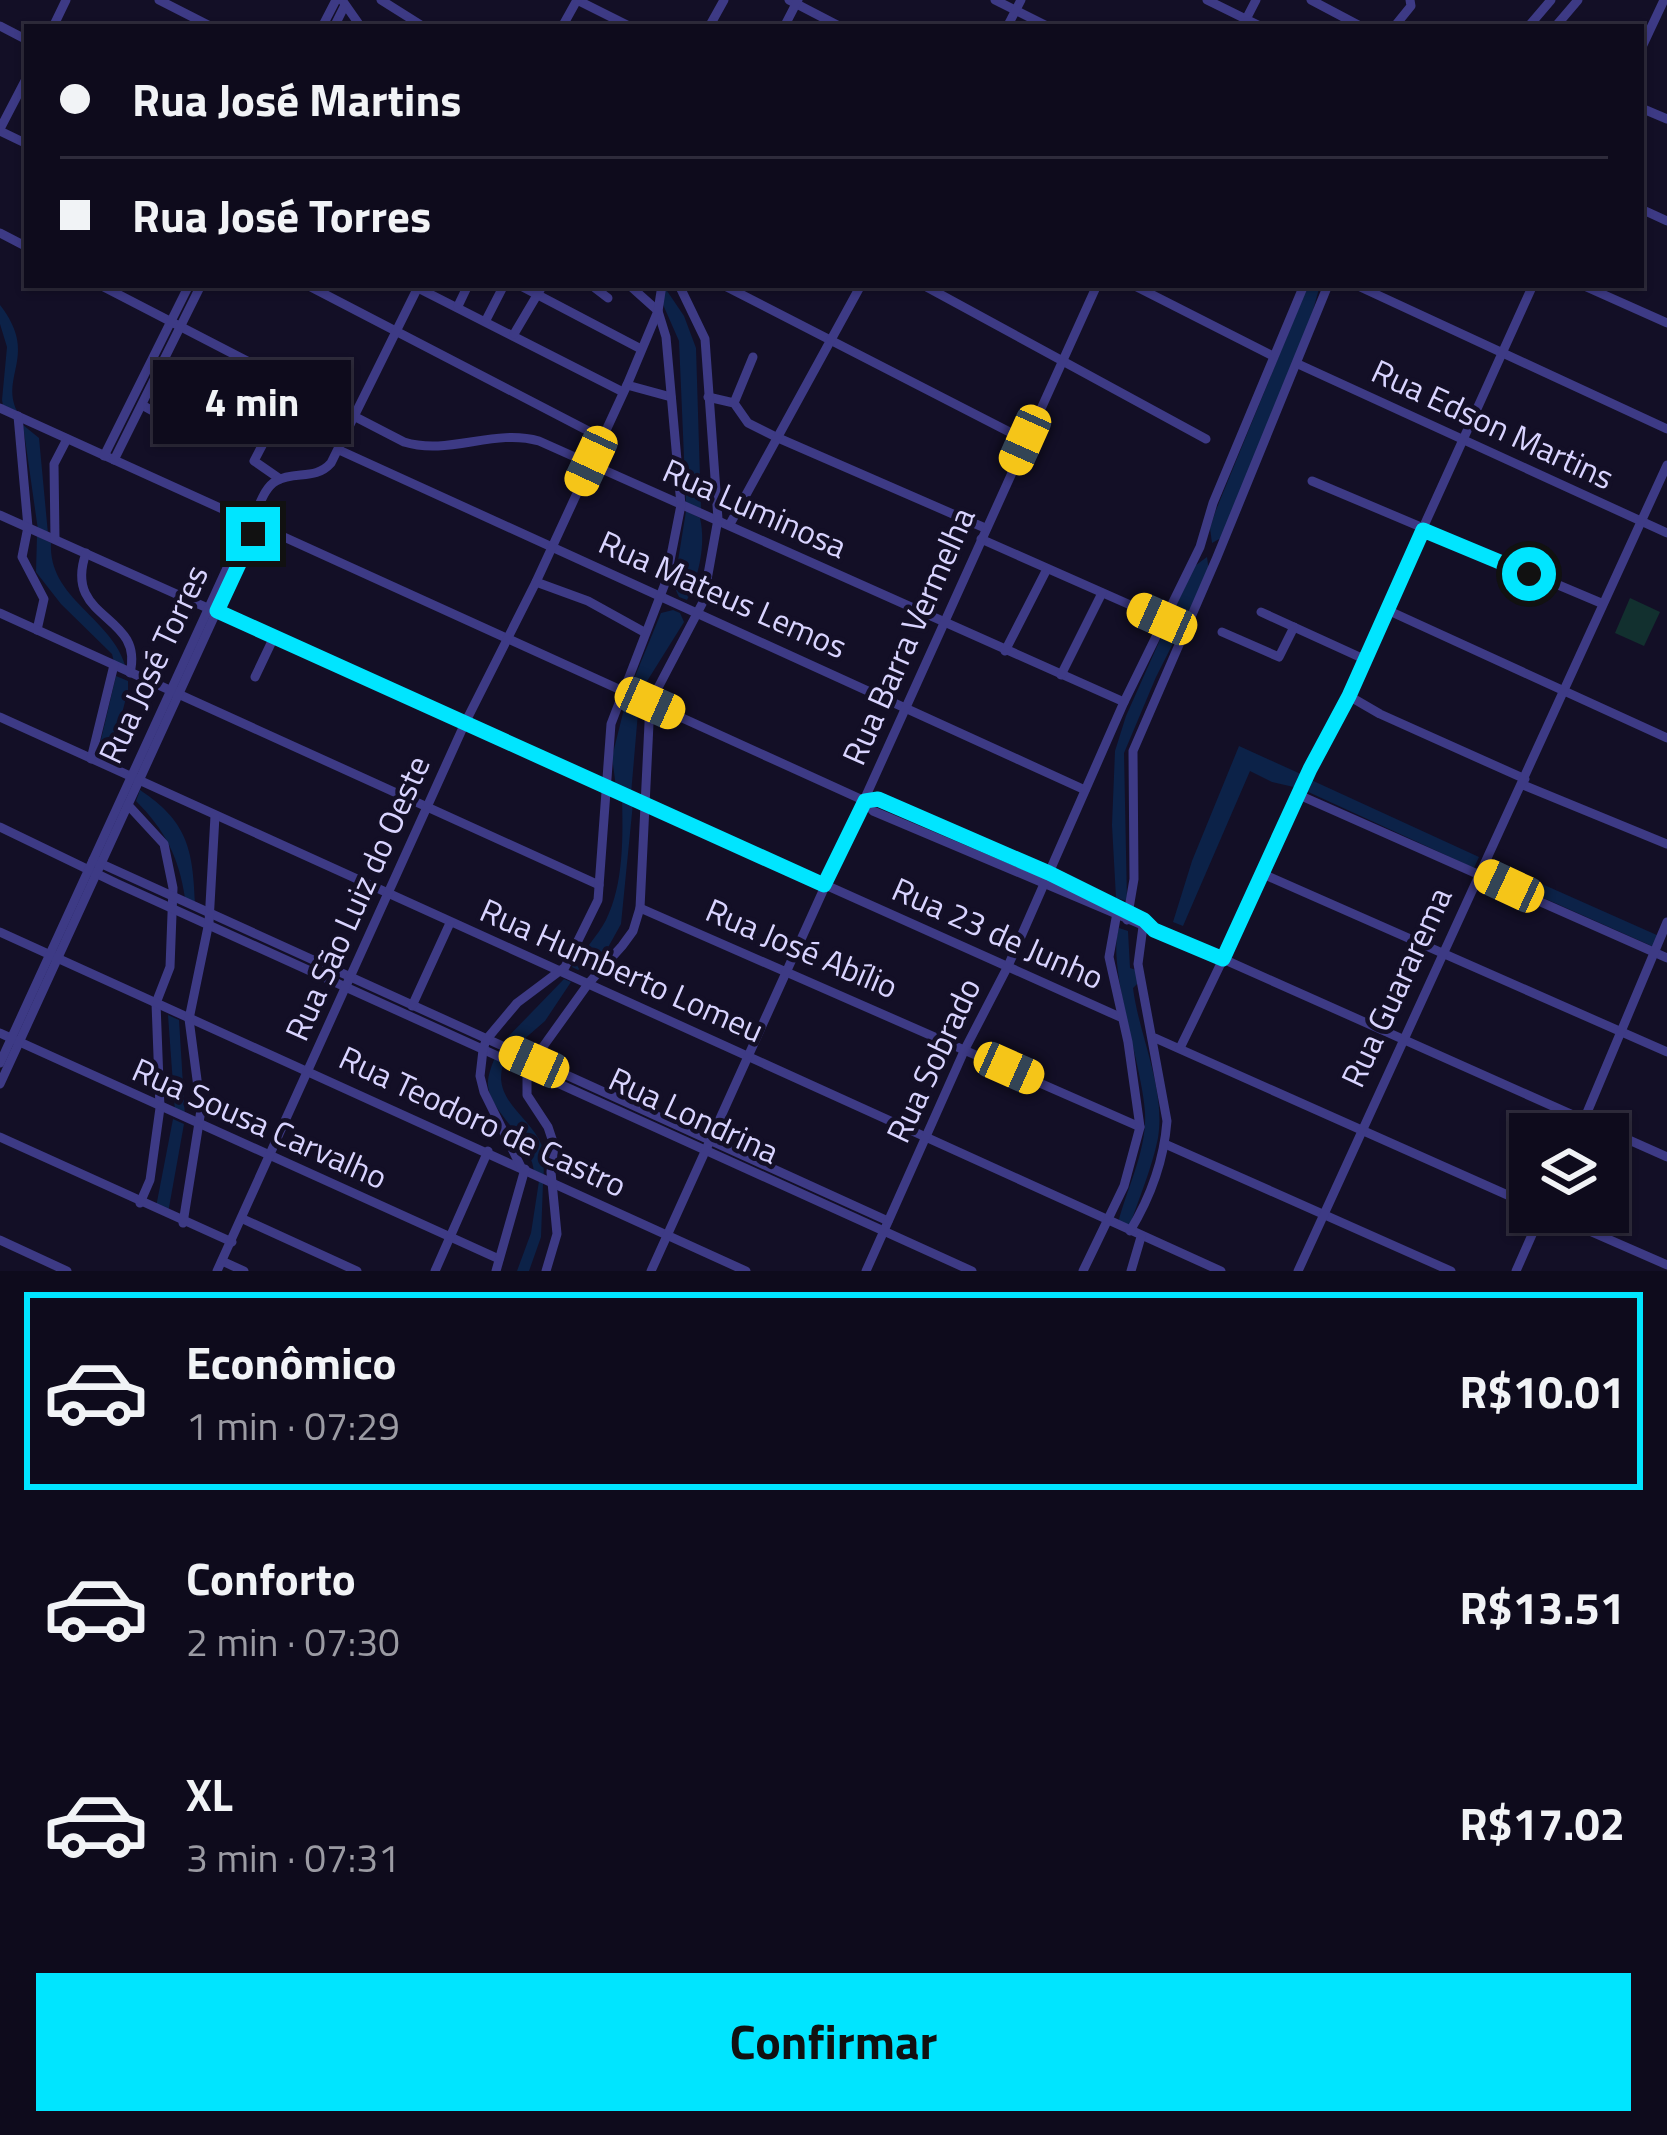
<!DOCTYPE html>
<html lang="pt">
<head>
<meta charset="utf-8">
<style>
	:root { --surface:#0e0b1c; --page:#1c1929; --text:#f1f3f6; --muted:#9b9ba3; --line:#2e2b3b; --accent:#00e5ff }
	body { margin:0; font-family:"Titillium Web",sans-serif; background:var(--page); color:var(--text); height:100vh; display:flex; flex-direction:column; font-size:45px; white-space:nowrap }
	* { box-sizing:border-box; margin:0 }
	p { font-size:39px; color:var(--muted) }
	.icon { flex:none; width:66px; height:66px; fill:none; stroke:currentColor; stroke-width:2; stroke-linecap:round; stroke-linejoin:round }
	.map { position:relative; height:1271px; overflow:hidden }
	.details { display:flex; flex-direction:column; background:var(--surface); flex:1 }
	.details>* { flex:none }
	.hud { position:absolute; left:24px; top:24px; width:1620px; height:264px; border-radius:0px; box-shadow:0 3px 9px #0004,0 0 0 3px var(--line); display:grid; align-content:center; height:264px; padding:0 36px; background:var(--surface) }
	.controls { position:absolute; left:1509px; top:1113px; display:grid; gap:24px }
	.controls a { display:grid; place-items:center; width:120px; height:120px; border-radius:0px; background:var(--surface); box-shadow:0 3px 9px #0004,0 0 0 3px var(--line); font-size:60px }
	.end { position:absolute; width:54px; height:54px; margin:-27px; border:15px solid #00e5ff; background:#111; box-shadow:0 0 0 6px #111 }
	.from { border-radius:50% }
	.bubble { position:absolute; height:84px; border-radius:0px; background:var(--surface); box-shadow:0 3px 9px #0004,0 0 0 3px var(--line); font-size:39px; font-weight:700; line-height:84px; text-align:center }
	.car { position:absolute; width:36px; height:72px; margin:-36px -18px; border-radius:15px; box-shadow:0 0 9px 3px #0007; background:linear-gradient(#f5c518 24%,#345 0 40%,#f5c518 0 76%,#345 0 86%,#f5c518 0) }
	.hud b { display:flex; align-items:center; gap:42px; height:114px; font-size:45px }
	.hud b+b { border-top:3px solid var(--line) }
	.hud i { width:30px; height:30px; background:var(--text) }
	ul { padding:21px 0 0; list-style:none }
	li { display:flex; align-items:center; gap:36px; height:198px; margin:0 24px 18px; padding:0 12px; border:6px solid transparent; border-radius:0px }
	li div { flex:1 }
	li b { display:block; font-size:45px }
	li em { font-style:normal; font-weight:700 }
	li.selected { border-color:var(--accent) }
	li>.icon { width:108px; height:108px; stroke-width:1.5 }
	.action { display:flex; gap:24px; margin-top:auto; padding:24px 36px }
	.action a { flex:1; height:138px; border-radius:0px; background:var(--accent); color:#111; font-size:48px; font-weight:700; line-height:138px; text-align:center }
	.map>svg:first-child { display:block }
	.green { fill:#12302f }
	.water { fill:#0c2248 }
	.lines { fill:none; stroke-linecap:round; stroke-linejoin:round }
	.minor { stroke:#3d3a85; stroke-width:9 }
	.route { stroke:#00e5ff; stroke-width:15 }
	.labels { text-anchor:middle; dominant-baseline:central; stroke-width:9; stroke-linejoin:round; paint-order:stroke }
	.street-label { font-size:33px; fill:#d9d4ff; stroke:#130f26 }
</style>
</head>
<body>
<div class="map">
<svg width="1667" height="1271" viewBox="0 0 1667 1271">
	<rect width="100%" height="100%" fill="#130f26"/>
	<polygon class="green" points="1630,598 1660,612 1644,646 1615,633"/>
	<g class="water">
		<polygon points="663,285 684,316 696,348 701,510 686,504 679,341 661,300"/>
		<polygon points="1308,285 1320,285 1304,343 1221,538 1212,543 1210,528 1216,510"/>
		<path d="M0,305C39,355 0,375 17,411L3,405L2,400L7,347L0,324Z"/>
		<polygon points="23,425 39,438 48,534 38,530"/>
		<path d="M686,511L700,518C706,544 699,576 687,600L679,597L674,586Z"/>
		<path d="M37,536L51,543C48,599 113,618 126,668L114,662L112,654L61,604L36,572Z"/>
		<polygon points="1207,557 1209,572 1156,677 1124,753 1127,901 1116,898 1112,825 1115,751 1126,716 1192,568"/>
		<polygon points="673,610 680,613 684,622 639,694 629,691 661,613"/>
		<polygon points="116,676 128,681 128,690 115,741 114,768 101,762 98,752"/>
		<polygon points="627,697 639,701 631,794 616,787 612,757"/>
		<polygon points="1239,746 1303,775 1298,788 1272,782 1250,771 1183,926 1173,922 1192,861"/>
		<polygon points="1309,779 1479,857 1474,868 1304,790"/>
		<path d="M140,790C187,821 193,849 195,902L185,898C179,857 165,830 136,801Z"/>
		<path d="M622,797L633,803L621,924L606,951L578,970L572,967C583,951 597,937 606,920C624,884 623,836 622,797Z"/>
		<polygon points="1486,859 1659,936 1654,947 1481,870"/>
		<path d="M1119,928L1128,931L1130,968L1136,970L1138,983L1133,988C1139,1036 1166,1089 1158,1138C1152,1168 1139,1198 1129,1228L1118,1223C1127,1188 1147,1150 1145,1113C1143,1068 1106,964 1119,928Z"/>
		<polygon points="564,979 571,982 545,1021 514,1048 503,1042"/>
		<polygon points="168,1015 179,1020 185,1117 175,1112"/>
		<path d="M495,1057L504,1062C490,1100 530,1115 542,1146C545,1154 543,1168 544,1176L534,1171C529,1136 491,1113 488,1086C487,1077 492,1065 495,1057Z"/>
		<polygon points="173,1119 184,1124 168,1213 156,1207"/>
		<polygon points="539,1181 543,1183 541,1237 529,1271 517,1271 531,1233"/>
	</g>
	<g class="lines">
		<g class="minor">
			<polyline points="159,0 212,27"/>
			<polyline points="342,0 361,27"/>
			<polyline points="381,0 424,27"/>
			<polyline points="577,0 631,27"/>
			<polyline points="789,0 841,27"/>
			<polyline points="995,0 1049,27"/>
			<polyline points="1207,0 1262,27"/>
			<polyline points="1311,0 1362,27"/>
			<polyline points="0,26 27,40"/>
			<polyline points="53,27 66,0"/>
			<polyline points="322,27 336,0"/>
			<polyline points="334,27 345,5"/>
			<polyline points="562,27 577,0"/>
			<polyline points="709,27 724,0"/>
			<polyline points="784,27 798,0"/>
			<polyline points="1007,27 1021,0"/>
			<polyline points="1242,27 1256,0"/>
			<polyline points="1394,27 1411,6 1410,0"/>
			<polyline points="1528,27 1551,0"/>
			<polyline points="1555,27 1578,0"/>
			<polyline points="1641,49 1664,0"/>
			<polyline points="1641,108 1667,119"/>
			<polyline points="0,129 27,77"/>
			<polyline points="0,131 27,144"/>
			<polyline points="1641,209 1667,221"/>
			<polyline points="0,233 27,247"/>
			<path d="M100,285L404,442C449,456 494,428 539,441L1124,702"/>
			<polyline points="307,285 600,437"/>
			<polyline points="519,285 641,349"/>
			<polyline points="591,285 608,298"/>
			<polyline points="723,285 1025,440"/>
			<polyline points="923,285 1206,439"/>
			<polyline points="1133,285 1273,356"/>
			<polyline points="1356,285 1667,429"/>
			<polyline points="1582,285 1667,323"/>
			<polyline points="418,288 623,392"/>
			<polyline points="458,306 468,285"/>
			<polyline points="486,320 504,285"/>
			<polyline points="514,334 543,285"/>
			<polyline points="1298,364 1667,533"/>
			<polyline points="627,385 671,397"/>
			<polyline points="708,397 734,403 748,423 776,437 985,528"/>
			<polyline points="734,403 753,357"/>
			<polyline points="142,405 209,442 223,413"/>
			<polyline points="0,408 865,801 873,811 1223,959 1667,1157"/>
			<polyline points="18,416 28,527 22,557 44,599 37,630"/>
			<polyline points="339,450 1085,790"/>
			<polyline points="104,456 189,285"/>
			<polyline points="114,460 201,285"/>
			<polyline points="280,479 254,461 294,385"/>
			<polyline points="1312,481 1601,603"/>
			<polyline points="0,515 1120,1017"/>
			<polyline points="730,524 861,285"/>
			<polyline points="55,539 54,464 67,439"/>
			<polyline points="981,539 1162,619"/>
			<path d="M86,553C62,621 145,613 130,673"/>
			<polyline points="536,582 588,601 644,632"/>
			<polyline points="1385,609 1667,738"/>
			<polyline points="1261,612 1364,659"/>
			<polyline points="0,613 599,885"/>
			<polyline points="1222,632 1279,657 1294,627"/>
			<polyline points="1005,651 1047,569"/>
			<polyline points="1061,675 1102,593"/>
			<polyline points="255,677 274,637"/>
			<polyline points="1349,696 1380,714 1525,779"/>
			<polyline points="0,717 1221,1271"/>
			<polyline points="91,759 114,665"/>
			<polyline points="1523,785 1667,844"/>
			<polyline points="1299,795 1667,958"/>
			<polyline points="865,801 878,799 1049,873 1146,922"/>
			<polyline points="128,805 164,844 173,888 170,967 156,1003 160,1108 150,1180 140,1203"/>
			<polyline points="0,827 116,883 972,1271"/>
			<polyline points="93,860 888,1221"/>
			<polyline points="1263,874 1667,1052"/>
			<polyline points="640,908 1140,1127"/>
			<polyline points="1127,920 1134,879 1133,751 1217,557 1328,285"/>
			<polyline points="0,932 746,1271"/>
			<polyline points="412,1006 450,923"/>
			<polyline points="0,1033 499,1259"/>
			<polyline points="1155,1038 1530,1205"/>
			<path d="M1180,1048C1303,796 1417,541 1533,285"/>
			<path d="M0,1063L244,531C258,518 260,490 276,481C295,470 315,481 331,463L419,285"/>
			<polyline points="0,1084 252,534 252,523"/>
			<polyline points="1578,1134 1667,922"/>
			<polyline points="0,1137 232,1242"/>
			<polyline points="1165,1144 1451,1271"/>
			<polyline points="521,1167 484,1092 480,1076 483,1050 486,1040 517,1003 565,967 598,900 611,724 666,581 681,505 666,337 658,311 629,285"/>
			<polyline points="1546,1212 1667,1265"/>
			<polyline points="243,1219 357,1271"/>
			<polyline points="183,1223 201,1110 189,1019 209,922 215,816"/>
			<path d="M1130,1231C1150,1198 1164,1159 1167,1121L1138,964L1144,919"/>
			<polyline points="0,1240 67,1271"/>
			<polyline points="222,1261 244,1271"/>
			<polyline points="217,1271 465,723 536,582 627,385 658,311 662,285"/>
			<polyline points="435,1271 488,1151"/>
			<polyline points="496,1271 525,1169"/>
			<polyline points="546,1271 557,1234 551,1172 554,1145 548,1127 527,1095 527,1069 588,984 622,946 633,931 640,908 650,703 703,602 718,519 705,339 679,285"/>
			<polyline points="651,1271 1097,285"/>
			<polyline points="866,1271 965,1049 1008,966 1124,702 1200,547 1213,503 1304,285"/>
			<polyline points="1083,1271 1124,1186 1140,1127 1128,1042 1109,957 1118,907"/>
			<polyline points="1131,1271 1141,1237"/>
			<polyline points="1298,1271 1667,465"/>
			<polyline points="1516,1271 1542,1212"/>
		</g>
	</g>
	<g class="lines">
		<polyline class="route" points="253,534 217,611 824,885 865,801 878,799 1049,873 1144,920 1154,930 1223,959 1310,769 1349,696 1423,530 1529,574"/>
	</g>
	<g class="labels">
		<g class="street-label">
			<text transform="translate(1493 424) rotate(25)">Rua Edson Martins</text>
			<text transform="translate(755 508) rotate(24)">Rua Luminosa</text>
			<text transform="translate(723 594) rotate(24)">Rua Mateus Lemos</text>
			<text transform="translate(908 636) rotate(-66)">Rua Barra Vermelha</text>
			<text transform="translate(153 664) rotate(-65)">Rua José Torres</text>
			<text transform="translate(357 898) rotate(-66)">Rua São Luiz do Oeste</text>
			<text transform="translate(998 933) rotate(24)">Rua 23 de Junho</text>
			<text transform="translate(802 948) rotate(23)">Rua José Abílio</text>
			<text transform="translate(622 970) rotate(24)">Rua Humberto Lomeu</text>
			<text transform="translate(1396 987) rotate(-65)">Rua Guararema</text>
			<text transform="translate(933 1060) rotate(-65)">Rua Sobrado</text>
			<text transform="translate(694 1115) rotate(25)">Rua Londrina</text>
			<text transform="translate(483 1121) rotate(25)">Rua Teodoro de Castro</text>
			<text transform="translate(260 1123) rotate(24)">Rua Sousa Carvalho</text>
		</g>
	</g>
</svg>
<div class="controls">
<a><svg class="icon" aria-label="layers" viewBox="0 0 24 24"><path d="M12 4l9 5-9 5-9-5zM3 14l9 5 9-5"/></svg></a>
</div>
<i class="end from" style="left:1529px;top:574px"></i>
<i class="end" style="left:253px;top:534px"></i>
<div class="bubble" style="left:153px;top:360px;width:198px">4 min</div>
<i class="car" style="left:1025px;top:440px;rotate:204deg"></i>
<i class="car" style="left:591px;top:461px;rotate:205deg"></i>
<i class="car" style="left:1162px;top:619px;rotate:294deg"></i>
<i class="car" style="left:650px;top:703px;rotate:114deg"></i>
<i class="car" style="left:1509px;top:886px;rotate:295deg"></i>
<i class="car" style="left:534px;top:1062px;rotate:294deg"></i>
<i class="car" style="left:1009px;top:1068px;rotate:114deg"></i>
<div class="hud">
<b><i class="from"></i>Rua José Martins</b>
<b><i></i>Rua José Torres</b>
</div>
</div>
<section class="details">
<ul>
<li class="selected"><svg class="icon" aria-label="car" viewBox="0 0 24 24"><path d="M5 17H2v-5l4-1 3-4h7l3 4 3 1v5h-3M9 17h6M6 11h13"/><circle cx="7" cy="17" r="2"/><circle cx="17" cy="17" r="2"/></svg><div><b>Econômico</b><p>1 min · 07:29</p></div><em>R$10.01</em></li>
<li><svg class="icon" aria-label="car" viewBox="0 0 24 24"><path d="M5 17H2v-5l4-1 3-4h7l3 4 3 1v5h-3M9 17h6M6 11h13"/><circle cx="7" cy="17" r="2"/><circle cx="17" cy="17" r="2"/></svg><div><b>Conforto</b><p>2 min · 07:30</p></div><em>R$13.51</em></li>
<li><svg class="icon" aria-label="car" viewBox="0 0 24 24"><path d="M5 17H2v-5l4-1 3-4h7l3 4 3 1v5h-3M9 17h6M6 11h13"/><circle cx="7" cy="17" r="2"/><circle cx="17" cy="17" r="2"/></svg><div><b>XL</b><p>3 min · 07:31</p></div><em>R$17.02</em></li>
</ul>
<div class="action"><a>Confirmar</a></div>
</section>
</body>
</html>
